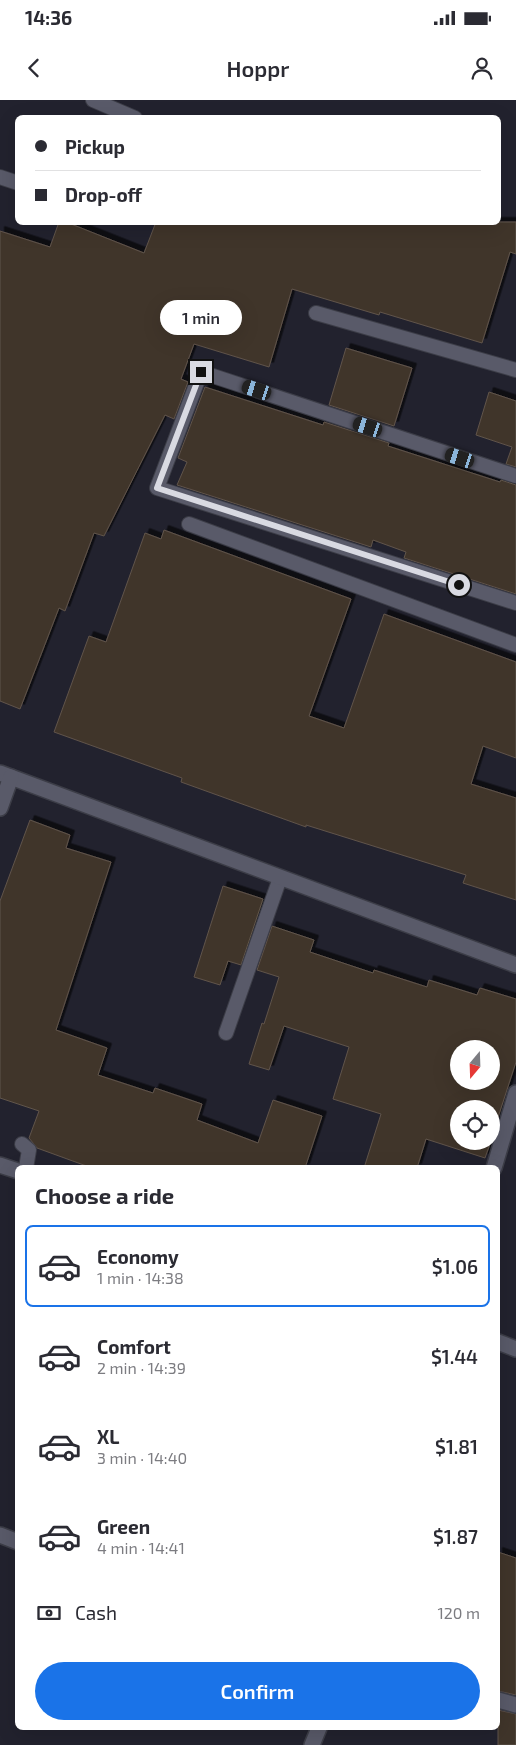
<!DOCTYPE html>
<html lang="en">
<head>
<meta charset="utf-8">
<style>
	:root { --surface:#fff; --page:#f2f2f3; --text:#2b2b33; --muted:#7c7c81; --line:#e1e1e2; --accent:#1a73e8 }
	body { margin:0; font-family:"Exo 2",sans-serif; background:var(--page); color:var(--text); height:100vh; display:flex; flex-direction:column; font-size:19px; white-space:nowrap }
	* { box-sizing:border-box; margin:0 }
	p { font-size:16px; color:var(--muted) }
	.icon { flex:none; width:28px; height:28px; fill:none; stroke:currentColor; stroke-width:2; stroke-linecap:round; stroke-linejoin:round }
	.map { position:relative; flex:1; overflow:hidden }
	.details { position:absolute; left:15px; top:1065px; width:485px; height:565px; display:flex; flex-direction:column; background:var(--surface); border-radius:8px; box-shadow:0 5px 20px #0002 }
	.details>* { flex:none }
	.guide { position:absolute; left:15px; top:15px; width:486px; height:110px; border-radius:8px; box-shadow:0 5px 20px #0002; display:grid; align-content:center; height:110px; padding:0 20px; background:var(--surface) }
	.needle { width:32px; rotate:199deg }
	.tools { position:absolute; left:450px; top:940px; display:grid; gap:10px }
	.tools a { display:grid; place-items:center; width:50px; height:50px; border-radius:50%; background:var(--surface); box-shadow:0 5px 20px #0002; font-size:25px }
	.end { position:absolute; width:22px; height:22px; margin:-11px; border:6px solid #d9dae2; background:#111; box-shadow:0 0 0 2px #111 }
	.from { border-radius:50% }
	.bubble { position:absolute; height:35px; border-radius:18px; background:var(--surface); box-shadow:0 5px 20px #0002; font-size:16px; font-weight:600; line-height:35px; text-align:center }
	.car { position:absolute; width:15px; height:30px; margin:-15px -8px; border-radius:6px; box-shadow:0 0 4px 1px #0007; background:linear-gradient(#222 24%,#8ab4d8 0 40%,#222 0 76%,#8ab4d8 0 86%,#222 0) }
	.guide b { display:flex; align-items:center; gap:18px; height:48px; font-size:19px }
	.guide b+b { border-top:1px solid var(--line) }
	.guide i { width:12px; height:12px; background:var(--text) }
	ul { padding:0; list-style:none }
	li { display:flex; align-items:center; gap:15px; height:82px; margin:0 10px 8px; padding:0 10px; border:2px solid transparent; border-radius:8px }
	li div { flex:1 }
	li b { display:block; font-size:19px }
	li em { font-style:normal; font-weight:600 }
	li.selected { border-color:var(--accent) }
	li>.icon { width:45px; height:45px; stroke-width:1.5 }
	h2 { padding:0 20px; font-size:22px; line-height:60px }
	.pay { display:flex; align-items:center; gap:12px; height:55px; padding:0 20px; font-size:19px }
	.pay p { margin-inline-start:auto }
	.cta { display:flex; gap:10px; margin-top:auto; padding:10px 20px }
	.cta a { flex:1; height:58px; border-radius:30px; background:var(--accent); color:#fff; font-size:20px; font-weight:600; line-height:58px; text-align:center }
	.status { display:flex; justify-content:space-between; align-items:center; height:35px; padding:0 25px; background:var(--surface); direction:ltr }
	.status svg { height:14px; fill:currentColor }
	header { display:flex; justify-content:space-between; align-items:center; height:65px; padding:0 20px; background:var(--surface); font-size:22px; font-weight:600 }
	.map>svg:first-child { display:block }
	.building { fill:#41352c; stroke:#60544a; fill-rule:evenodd; filter:url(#shadow) }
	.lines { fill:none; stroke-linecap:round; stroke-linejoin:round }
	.lane-casing { stroke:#3c3d47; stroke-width:16 }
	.street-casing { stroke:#3c3d47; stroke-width:18 }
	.lane { stroke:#595a69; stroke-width:14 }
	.street { stroke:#595a69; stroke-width:15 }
	.route { stroke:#d9dae2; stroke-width:6 }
</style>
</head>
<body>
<div class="status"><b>14:36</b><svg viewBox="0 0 49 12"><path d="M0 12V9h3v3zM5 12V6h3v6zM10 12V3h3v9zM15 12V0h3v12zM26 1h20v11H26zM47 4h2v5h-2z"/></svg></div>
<header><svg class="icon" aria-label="back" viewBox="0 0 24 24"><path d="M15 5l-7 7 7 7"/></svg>Hoppr<svg class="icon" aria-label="person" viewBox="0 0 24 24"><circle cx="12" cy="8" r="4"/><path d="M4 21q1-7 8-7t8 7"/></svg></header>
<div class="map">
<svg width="516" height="1645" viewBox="0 0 516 1645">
	<defs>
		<filter id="shadow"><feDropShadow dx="4.5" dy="-4.5" stdDeviation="0" flood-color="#0009"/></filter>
	</defs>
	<rect width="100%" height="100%" fill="#22222e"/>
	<g class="building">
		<polygon points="59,122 66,122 144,153 156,122 516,122 516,154 510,152 482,243 380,212 379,215 292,189 269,267 194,244 181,279 188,282 174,319 165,315 104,436 94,433 65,511 59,508 20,609 0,601 0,131 50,147"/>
		<polygon points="346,248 412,268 394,326 329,305"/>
		<polygon points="205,287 323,325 324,322 389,343 388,346 500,382 501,380 516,385 516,494 404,458 406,452 373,440 371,447 177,385 187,362 178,358"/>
		<polygon points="489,292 516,301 516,367 506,364 512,347 476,335"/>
		<polygon points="164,430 351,499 309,616 344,628 384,514 516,562 516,658 483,646 471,684 516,698 516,800 463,783 466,775 306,725 306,727 181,682 182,678 54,632 89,536 106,542 145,433 161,439"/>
		<polygon points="30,720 70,735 66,748 111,762 56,930 107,948 98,975 153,993 155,988 202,1004 197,1020 258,1043 273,1000 322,1016 305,1068 92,1068 37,1048 29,1038 39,1011 0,998 0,801"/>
		<polygon points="223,786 263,799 241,865 228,861 220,885 194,877"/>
		<path d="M272,826L314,840L310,852L373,873L374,870L427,887L429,880L477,895L480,888L516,899V962L491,1039V1009H459V1041H491L485,1058L426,1039L417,1068H364L381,1014L333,999L349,947L284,926L269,970L249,964L262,923L264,924L279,877L257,870ZM459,949H491V981H459Z"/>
		<polygon points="498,1452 516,1458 516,1595 498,1591"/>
		<polygon points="498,1610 516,1614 516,1645 498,1645"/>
	</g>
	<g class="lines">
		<g class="lane-casing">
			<g id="lane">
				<polyline points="93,0 135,18"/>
				<polyline points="0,77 18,83"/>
				<polyline points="316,213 516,270"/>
				<polyline points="516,376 201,272 157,388 516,503"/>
				<polyline points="189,424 516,545"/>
				<polyline points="226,933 280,778"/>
				<polyline points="22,1044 29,1050 26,1068"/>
			</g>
		</g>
		<g class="street-casing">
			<g id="street">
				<polyline points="0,673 516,865"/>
				<polyline points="0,708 11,677"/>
				<polyline points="0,1065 18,1071"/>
				<polyline points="494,1068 516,993"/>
				<polyline points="498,1242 516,1249"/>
				<polyline points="0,1435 18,1442"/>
				<polyline points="498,1600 516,1605"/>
				<polyline points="312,1645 319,1628"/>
			</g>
		</g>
		<use href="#lane" class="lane"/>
		<use href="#street" class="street"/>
	</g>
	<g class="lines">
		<polyline class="route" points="201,272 157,388 459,485"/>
	</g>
</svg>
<div class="tools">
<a><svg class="needle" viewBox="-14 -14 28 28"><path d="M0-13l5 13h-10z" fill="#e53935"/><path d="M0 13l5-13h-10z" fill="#7c7c81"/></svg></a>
<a><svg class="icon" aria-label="locate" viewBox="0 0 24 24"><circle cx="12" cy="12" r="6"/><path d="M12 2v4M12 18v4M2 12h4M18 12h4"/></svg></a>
</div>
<i class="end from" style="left:459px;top:485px"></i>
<i class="end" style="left:201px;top:272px"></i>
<div class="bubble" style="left:160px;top:200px;width:82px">1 min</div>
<i class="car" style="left:257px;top:290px;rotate:288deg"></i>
<i class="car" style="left:368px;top:327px;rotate:288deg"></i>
<i class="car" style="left:460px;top:358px;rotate:288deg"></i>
<div class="guide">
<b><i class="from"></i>Pickup</b>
<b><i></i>Drop-off</b>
</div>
<section class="details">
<h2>Choose a ride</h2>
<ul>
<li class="selected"><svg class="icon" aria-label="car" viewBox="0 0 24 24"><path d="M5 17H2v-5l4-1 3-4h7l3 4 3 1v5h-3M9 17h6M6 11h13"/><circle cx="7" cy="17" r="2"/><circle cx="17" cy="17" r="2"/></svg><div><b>Economy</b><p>1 min · 14:38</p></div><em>$1.06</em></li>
<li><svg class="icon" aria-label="car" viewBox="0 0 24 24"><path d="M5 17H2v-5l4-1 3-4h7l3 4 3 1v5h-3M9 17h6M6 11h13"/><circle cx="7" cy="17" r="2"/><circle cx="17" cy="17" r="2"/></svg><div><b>Comfort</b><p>2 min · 14:39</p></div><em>$1.44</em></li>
<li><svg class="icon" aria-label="car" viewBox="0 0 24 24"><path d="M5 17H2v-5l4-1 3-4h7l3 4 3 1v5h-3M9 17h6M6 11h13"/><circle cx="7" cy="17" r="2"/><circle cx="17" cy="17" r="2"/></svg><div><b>XL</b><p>3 min · 14:40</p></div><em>$1.81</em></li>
<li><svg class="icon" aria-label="car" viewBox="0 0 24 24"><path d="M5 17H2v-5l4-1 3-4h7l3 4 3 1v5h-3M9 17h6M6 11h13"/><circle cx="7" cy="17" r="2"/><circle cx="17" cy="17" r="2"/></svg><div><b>Green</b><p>4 min · 14:41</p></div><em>$1.87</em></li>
</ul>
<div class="pay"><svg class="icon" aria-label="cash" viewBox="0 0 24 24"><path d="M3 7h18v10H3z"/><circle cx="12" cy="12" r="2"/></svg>Cash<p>120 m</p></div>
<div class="cta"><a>Confirm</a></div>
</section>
</div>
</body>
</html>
